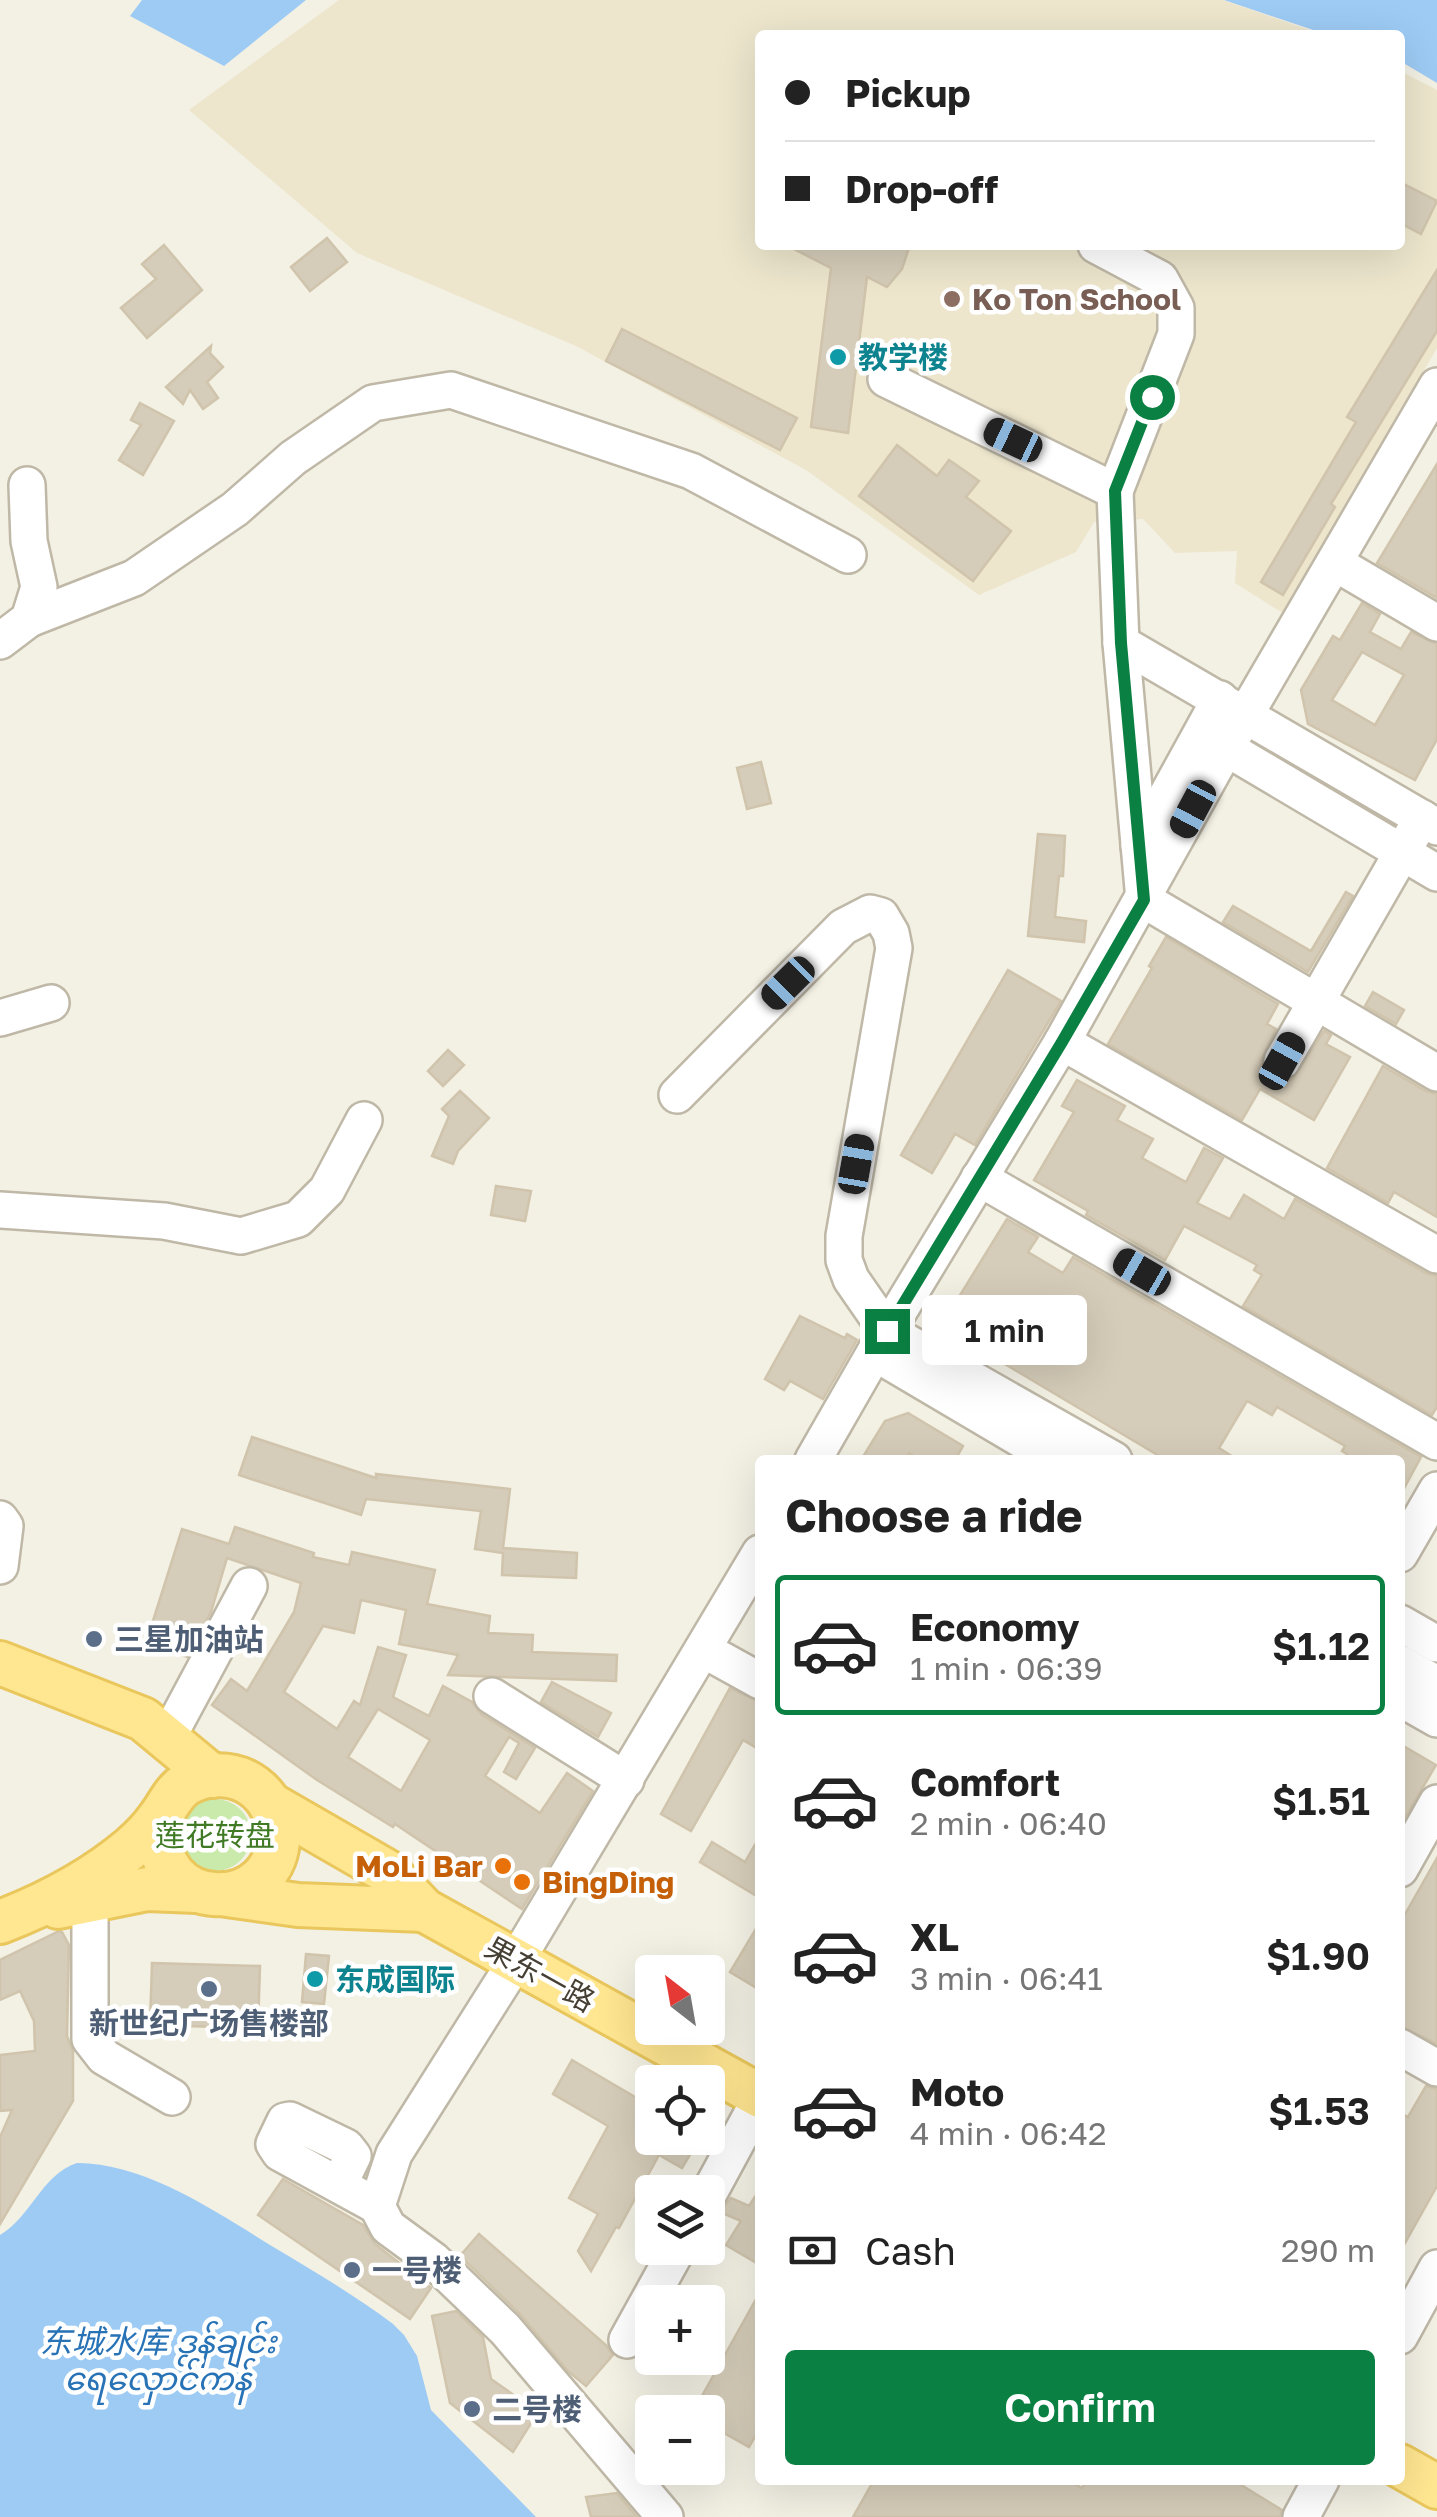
<!DOCTYPE html>
<html lang="en">
<head>
<meta charset="utf-8">
<style>
	:root { --surface:#fff; --page:#f6f6f6; --text:#222; --muted:#767676; --line:#e0e0e0; --accent:#0b8043 }
	body { margin:0; font-family:"Golos Text","Noto Sans SC","Noto Sans Myanmar",sans-serif; background:var(--page); color:var(--text); height:100vh; display:flex; flex-direction:column; font-size:38px; white-space:nowrap }
	* { box-sizing:border-box; margin:0 }
	p { font-size:32px; color:var(--muted) }
	.icon { flex:none; width:55px; height:55px; fill:none; stroke:currentColor; stroke-width:2; stroke-linecap:round; stroke-linejoin:round }
	.map { position:relative; flex:1; overflow:hidden }
	.panel { position:absolute; left:755px; top:1455px; width:650px; height:1030px; display:flex; flex-direction:column; background:var(--surface); border-radius:10px; box-shadow:0 10px 40px #0002 }
	.panel>* { flex:none }
	.top-card { position:absolute; left:755px; top:30px; width:650px; height:220px; border-radius:10px; box-shadow:0 10px 40px #0002; display:grid; align-content:center; height:220px; padding:0 30px; background:var(--surface) }
	.needle { width:65px; rotate:329deg }
	.controls { position:absolute; left:635px; top:1955px; display:grid; gap:20px }
	.controls a { display:grid; place-items:center; width:90px; height:90px; border-radius:10px; background:var(--surface); box-shadow:0 10px 40px #0002; font-size:50px }
	.end { position:absolute; width:45px; height:45px; margin:-22px; border:12px solid #0b8043; background:#fff; box-shadow:0 0 0 5px #fff }
	.from { border-radius:50% }
	.bubble { position:absolute; height:70px; border-radius:10px; background:var(--surface); box-shadow:0 10px 40px #0002; font-size:32px; font-weight:600; line-height:70px; text-align:center }
	.car { position:absolute; width:30px; height:60px; margin:-30px -15px; border-radius:12px; box-shadow:0 0 8px 2px #0007; background:linear-gradient(#222 24%,#8ab4d8 0 40%,#222 0 76%,#8ab4d8 0 86%,#222 0) }
	.top-card b { display:flex; align-items:center; gap:35px; height:95px; font-size:38px }
	.top-card b+b { border-top:2px solid var(--line) }
	.top-card i { width:25px; height:25px; background:var(--text) }
	ul { padding:0; list-style:none }
	li { display:flex; align-items:center; gap:30px; height:140px; margin:0 20px 15px; padding:0 10px; border:5px solid transparent; border-radius:10px }
	li div { flex:1 }
	li b { display:block; font-size:38px }
	li em { font-style:normal; font-weight:600 }
	li.current { border-color:var(--accent) }
	li>.icon { width:90px; height:90px; stroke-width:1.5 }
	h2 { padding:0 30px; font-size:45px; line-height:120px }
	.pay { display:flex; align-items:center; gap:25px; height:110px; padding:0 30px; font-size:38px }
	.pay p { margin-inline-start:auto }
	.action { display:flex; gap:20px; margin-top:auto; padding:20px 30px }
	.action a { flex:1; height:115px; border-radius:10px; background:var(--accent); color:#fff; font-size:40px; font-weight:600; line-height:115px; text-align:center }
	.map>svg:first-child { display:block }
	.education { fill:#ede6cd }
	.green { fill:#caeaab }
	.water { fill:#9dcbf4 }
	.building { fill:#d5ccb9; stroke:#d0c4ac; stroke-width:2.5; fill-rule:evenodd }
	.lines { fill:none; stroke-linecap:round; stroke-linejoin:round }
	.minor-casing { stroke:#bfb8a7; stroke-width:40 }
	.major-casing { stroke:#e9c75c; stroke-width:48 }
	.minor { stroke:#fff; stroke-width:35 }
	.major { stroke:#ffe691; stroke-width:42 }
	.route { stroke:#0b8043; stroke-width:12 }
	.education-dot { fill:#8d6e63; stroke:#fff; stroke-width:4 }
	.culture-dot { fill:#0f9aa8; stroke:#fff; stroke-width:4 }
	.service-dot { fill:#5c6f8a; stroke:#fff; stroke-width:4 }
	.food-dot { fill:#e8710a; stroke:#fff; stroke-width:4 }
	.labels { text-anchor:middle; dominant-baseline:central; stroke-width:9; stroke-linejoin:round; paint-order:stroke }
	.education-label { font-size:30px; font-weight:bold; fill:#785e54; stroke:#fff; text-anchor:start }
	.culture-label { font-size:30px; font-weight:bold; fill:#0d838f; stroke:#fff; text-anchor:start }
	.service-label { font-size:30px; font-weight:bold; fill:#4e5e75; stroke:#fff; text-anchor:start }
	.park-label { font-size:30px; fill:#407a24; stroke:#fff }
	.food-label { font-size:30px; font-weight:bold; fill:#c56008; stroke:#fff; text-anchor:end }
	.street-label { font-size:30px; fill:#464034; stroke:#fff }
	.water-label { font-size:32px; font-style:italic; fill:#2872b6; stroke:#fff }
</style>
</head>
<body>
<div class="map">
<svg width="1437" height="2517" viewBox="0 0 1437 2517">
	<rect width="100%" height="100%" fill="#f3f0e4"/>
	<polygon class="education" points="339,0 1223,0 1324,35 760,35 760,245 1400,245 1400,71 1437,90 1437,348 1283,613 1235,583 1237,551 1175,553 1143,519 1094,522 1076,552 979,595 806,470 576,346 357,253 189,110"/>
	<circle class="green" cx="215" cy="1835" r="36"/>
	<g class="water">
		<polygon points="142,0 306,0 224,66 130,16"/>
		<polygon points="1224,0 1437,0 1437,83 1400,61 1400,35 1328,35"/>
		<path d="M77,2163C146,2163 218,2213 275,2248C315,2272 356,2296 393,2324L404,2335L417,2356L431,2410L536,2517H0V2235C32,2216 41,2175 77,2163Z"/>
	</g>
	<g class="building">
		<polygon points="1400,182 1437,201 1421,234 1400,223"/>
		<polygon points="327,238 347,262 310,291 291,267"/>
		<polygon points="164,245 202,290 147,338 121,308 156,279 142,264"/>
		<polygon points="786,245 910,245 902,269 887,287 867,277 848,433 811,427 831,268"/>
		<polygon points="1437,270 1437,331 1331,504 1335,507 1283,595 1261,582 1356,422 1347,417"/>
		<polygon points="622,329 797,418 780,450 606,361"/>
		<polygon points="211,346 210,353 223,367 207,382 218,398 203,409 190,390 183,404 166,387"/>
		<polygon points="140,403 174,421 143,475 119,460 141,425 131,420"/>
		<polygon points="897,445 937,476 949,460 965,471 979,481 966,497 1011,531 973,581 859,496"/>
		<polygon points="1437,464 1437,598 1377,563"/>
		<path d="M1362,603L1380,614L1370,632L1401,649L1411,632L1437,644V739L1415,780L1308,724L1301,690L1333,636L1340,640ZM1362,652L1404,675L1375,725L1332,700Z"/>
		<polygon points="761,762 771,803 747,809 737,768"/>
		<polygon points="1038,834 1065,836 1063,876 1059,876 1055,917 1086,921 1084,942 1028,936"/>
		<polygon points="1346,892 1353,896 1308,972 1223,922 1233,906 1311,951"/>
		<polygon points="1166,937 1278,1004 1267,1024 1276,1029 1261,1060 1263,1071 1271,1079 1283,1082 1293,1079 1324,1031 1331,1035 1326,1044 1350,1057 1314,1120 1260,1089 1242,1120 1108,1044 1152,968 1149,966"/>
		<polygon points="1008,970 1061,1001 975,1145 955,1134 932,1173 901,1155"/>
		<polygon points="1373,992 1404,1010 1396,1024 1365,1006"/>
		<polygon points="448,1050 464,1065 443,1086 428,1071"/>
		<polygon points="1383,1066 1426,1091 1437,1094 1437,1217 1394,1192 1388,1203 1327,1168"/>
		<polygon points="1077,1080 1125,1106 1117,1120 1153,1139 1142,1158 1186,1182 1204,1148 1223,1158 1197,1203 1230,1219 1244,1195 1284,1219 1295,1199 1426,1273 1437,1276 1437,1407 1432,1415 1243,1306 1262,1275 1254,1270 1257,1265 1184,1226 1165,1260 1086,1215 1088,1211 1034,1180 1074,1112 1062,1106"/>
		<polygon points="460,1091 489,1118 458,1151 453,1164 432,1156 449,1116 442,1109"/>
		<polygon points="496,1186 531,1191 525,1221 491,1215"/>
		<polygon points="1007,1219 1038,1237 1028,1252 1063,1273 1073,1257 1421,1457 1400,1496 1400,1460 1344,1460 1347,1454 1342,1451 1345,1446 1277,1407 1272,1415 1247,1401 1219,1448 1238,1460 1166,1460 941,1326"/>
		<polygon points="800,1316 845,1338 847,1334 857,1340 823,1399 790,1381 784,1390 765,1379"/>
		<polygon points="908,1413 963,1446 955,1460 920,1460 909,1453 905,1460 861,1460 885,1421"/>
		<polygon points="252,1437 376,1478 376,1474 510,1489 503,1548 577,1553 576,1578 502,1575 503,1553 475,1549 481,1511 366,1499 361,1515 239,1475"/>
		<path d="M235,1527L314,1553L313,1557L349,1565L352,1552L435,1570L427,1604L490,1616L488,1633L533,1635L532,1652L617,1655L616,1681L448,1675L458,1655L399,1644L406,1610L361,1600L354,1633L323,1626L284,1692L337,1729L354,1701L360,1705L378,1647L406,1655L393,1697L429,1716L443,1686L472,1702L481,1714L535,1748L516,1779L504,1772L519,1743L509,1737L485,1776L540,1813L567,1773L593,1791L522,1909L395,1824L393,1827L317,1780L212,1705L231,1679L247,1691L294,1612L301,1583L227,1558L211,1612L187,1657L146,1643L182,1529L229,1544ZM378,1709L430,1740L401,1791L348,1757Z"/>
		<polygon points="552,1682 611,1713 598,1737 541,1702"/>
		<polygon points="730,1688 760,1702 760,1750 743,1740 691,1831 661,1814"/>
		<polygon points="1400,1744 1436,1765 1400,1826"/>
		<polygon points="760,1836 760,1898 700,1862 712,1842 745,1862"/>
		<polygon points="1437,1858 1437,2044 1400,2026 1400,1923"/>
		<polygon points="760,1922 760,1990 730,1972"/>
		<polygon points="59,1931 62,1932 69,1945 67,2036 73,2051 73,2101 0,2224 0,2137 12,2110 0,2111 0,2055 35,2051 34,2021 20,1991 0,2000 0,1960"/>
		<polygon points="306,1954 329,1956 324,2004 302,2002"/>
		<polygon points="152,1963 260,1966 258,2028 150,2025"/>
		<polygon points="572,2060 652,2107 652,2138 700,2138 682,2168 659,2155 619,2228 616,2227 591,2271 578,2251 598,2214 569,2198 608,2126 553,2094"/>
		<polygon points="1426,2086 1437,2089 1437,2186 1400,2252 1400,2113 1408,2117"/>
		<polygon points="283,2179 363,2225 375,2244 431,2288 410,2319 258,2215"/>
		<polygon points="760,2189 760,2265 726,2245 741,2221 720,2212 731,2198 749,2206"/>
		<polygon points="479,2234 607,2346 613,2355 586,2386 568,2371 520,2314 460,2256"/>
		<polygon points="760,2292 760,2428 749,2447 708,2424 708,2412 693,2412"/>
		<polygon points="456,2311 483,2337 491,2379 538,2412 513,2452 450,2403 432,2316"/>
		<polygon points="874,2480 1068,2480 1082,2488 1087,2480 1233,2480 1282,2510 1280,2517 853,2517"/>
		<polygon points="617,2493 637,2517 591,2517 586,2497"/>
	</g>
	<g class="lines">
		<g class="minor-casing">
			<g id="minor">
				<polyline points="1096,245 1160,279 1176,308 1176,334 1115,491"/>
				<polyline points="886,379 1115,491 1121,643 1144,900 1437,1073"/>
				<polyline points="1335,563 1437,623"/>
				<polyline points="29,619 134,578 235,509 293,458 373,403 451,390 691,471 848,555"/>
				<polyline points="0,641 29,619 39,587 29,541 27,485"/>
				<polyline points="1121,643 1437,827"/>
				<polyline points="1226,748 1437,873"/>
				<polyline points="1139,846 1220,699"/>
				<polyline points="0,1018 51,1003"/>
				<polyline points="1062,1042 1437,1255"/>
				<polyline points="1282,1061 1422,818"/>
				<polyline points="677,1095 843,927 870,913 881,916 891,933 894,948 844,1236 844,1260 851,1279 887,1331 1114,1460"/>
				<polyline points="979,1178 1437,1442"/>
				<polyline points="0,1210 164,1221 241,1236 298,1219 327,1190 364,1120"/>
				<polyline points="875,1353 1056,1460"/>
				<polyline points="813,1460 887,1331 1062,1042 1226,748 1437,386"/>
				<polyline points="0,1519 5,1526 0,1566"/>
				<polyline points="1400,1554 1437,1490"/>
				<polyline points="1400,1623 1437,1644"/>
				<polyline points="704,1650 760,1681"/>
				<polyline points="1400,1663 1437,1684"/>
				<polyline points="492,1696 626,1780"/>
				<polyline points="1400,1698 1437,1719"/>
				<polyline points="167,1739 249,1586"/>
				<polyline points="1400,1869 1437,1803"/>
				<polyline points="90,1900 90,2039 104,2057 172,2097"/>
				<polyline points="1400,2047 1437,2068"/>
				<polyline points="339,2185 353,2156 346,2147 290,2120 285,2121 274,2144 280,2153 377,2206"/>
				<polyline points="708,2195 760,2099"/>
				<polyline points="1400,2336 1437,2268"/>
				<polyline points="627,2340 678,2248"/>
				<polyline points="665,2517 505,2329 433,2260 388,2227 377,2206 394,2154 516,1961 760,1553"/>
				<polyline points="1301,2517 1321,2480"/>
			</g>
		</g>
		<g class="major-casing">
			<g id="major">
				<polyline points="0,1663 143,1719 212,1776"/>
				<polyline points="270,1804 388,1872 424,1910 760,2096"/>
				<polyline points="227,1895 298,1905 424,1910"/>
				<polyline points="58,1907 147,1889 197,1891"/>
				<path d="M0,1922C47,1904 93,1880 132,1847C141,1839 151,1829 158,1819C168,1807 172,1793 186,1784C204,1774 226,1772 245,1781C263,1790 276,1808 278,1829C284,1917 147,1919 160,1817"/>
				<polyline points="1400,2466 1437,2487"/>
			</g>
		</g>
		<use href="#minor" class="minor"/>
		<use href="#major" class="major"/>
	</g>
	<g class="lines">
		<polyline class="route" points="887,1331 1062,1042 1144,900 1121,643 1115,491 1152,397"/>
	</g>
	<circle class="education-dot" cx="952" cy="299" r="10"/>
	<g class="culture-dot">
		<circle cx="838" cy="357" r="10"/>
		<circle cx="315" cy="1979" r="10"/>
	</g>
	<g class="service-dot">
		<circle cx="94" cy="1639" r="10"/>
		<circle cx="209" cy="1989" r="10"/>
		<circle cx="352" cy="2270" r="10"/>
		<circle cx="472" cy="2409" r="10"/>
	</g>
	<g class="food-dot">
		<circle cx="503" cy="1866" r="10"/>
		<circle cx="522" cy="1882" r="10"/>
	</g>
	<g class="labels">
		<g class="education-label">
			<text x="972" y="299">Ko Ton School</text>
		</g>
		<g class="culture-label">
			<text x="858" y="357">教学楼</text>
			<text x="335" y="1979">东成国际</text>
		</g>
		<g class="service-label">
			<text x="114" y="1639">三星加油站</text>
			<text x="209" y="2023" text-anchor="middle">新世纪广场售楼部</text>
			<text x="372" y="2270">一号楼</text>
			<text x="492" y="2409">二号楼</text>
		</g>
		<g class="park-label">
			<text x="215" y="1835">莲花转盘</text>
		</g>
		<g class="food-label">
			<text x="483" y="1866">MoLi Bar</text>
			<text x="542" y="1882" text-anchor="start">BingDing</text>
		</g>
		<g class="street-label">
			<text transform="translate(540 1974) rotate(29)">果东一路</text>
		</g>
		<g class="water-label">
			<text x="158" y="2341">东城水库 ဒွန်ချင်း<tspan x="158" dy="37">ရေလှောင်ကန်</tspan></text>
		</g>
	</g>
</svg>
<div class="controls">
<a><svg class="needle" viewBox="-14 -14 28 28"><path d="M0-13l5 13h-10z" fill="#e53935"/><path d="M0 13l5-13h-10z" fill="#767676"/></svg></a>
<a><svg class="icon" aria-label="locate" viewBox="0 0 24 24"><circle cx="12" cy="12" r="6"/><path d="M12 2v4M12 18v4M2 12h4M18 12h4"/></svg></a>
<a><svg class="icon" aria-label="layers" viewBox="0 0 24 24"><path d="M12 4l9 5-9 5-9-5zM3 14l9 5 9-5"/></svg></a>
<a>+</a>
<a>−</a>
</div>
<i class="end from" style="left:1152px;top:397px"></i>
<i class="end" style="left:887px;top:1331px"></i>
<div class="bubble" style="left:922px;top:1295px;width:165px">1 min</div>
<i class="car" style="left:1013px;top:440px;rotate:295deg"></i>
<i class="car" style="left:1193px;top:809px;rotate:208deg"></i>
<i class="car" style="left:788px;top:983px;rotate:225deg"></i>
<i class="car" style="left:1282px;top:1061px;rotate:29deg"></i>
<i class="car" style="left:856px;top:1164px;rotate:10deg"></i>
<i class="car" style="left:1142px;top:1272px;rotate:300deg"></i>
<div class="top-card">
<b><i class="from"></i>Pickup</b>
<b><i></i>Drop-off</b>
</div>
<section class="panel">
<h2>Choose a ride</h2>
<ul>
<li class="current"><svg class="icon" aria-label="car" viewBox="0 0 24 24"><path d="M5 17H2v-5l4-1 3-4h7l3 4 3 1v5h-3M9 17h6M6 11h13"/><circle cx="7" cy="17" r="2"/><circle cx="17" cy="17" r="2"/></svg><div><b>Economy</b><p>1 min · 06:39</p></div><em>$1.12</em></li>
<li><svg class="icon" aria-label="car" viewBox="0 0 24 24"><path d="M5 17H2v-5l4-1 3-4h7l3 4 3 1v5h-3M9 17h6M6 11h13"/><circle cx="7" cy="17" r="2"/><circle cx="17" cy="17" r="2"/></svg><div><b>Comfort</b><p>2 min · 06:40</p></div><em>$1.51</em></li>
<li><svg class="icon" aria-label="car" viewBox="0 0 24 24"><path d="M5 17H2v-5l4-1 3-4h7l3 4 3 1v5h-3M9 17h6M6 11h13"/><circle cx="7" cy="17" r="2"/><circle cx="17" cy="17" r="2"/></svg><div><b>XL</b><p>3 min · 06:41</p></div><em>$1.90</em></li>
<li><svg class="icon" aria-label="car" viewBox="0 0 24 24"><path d="M5 17H2v-5l4-1 3-4h7l3 4 3 1v5h-3M9 17h6M6 11h13"/><circle cx="7" cy="17" r="2"/><circle cx="17" cy="17" r="2"/></svg><div><b>Moto</b><p>4 min · 06:42</p></div><em>$1.53</em></li>
</ul>
<div class="pay"><svg class="icon" aria-label="cash" viewBox="0 0 24 24"><path d="M3 7h18v10H3z"/><circle cx="12" cy="12" r="2"/></svg>Cash<p>290 m</p></div>
<div class="action"><a>Confirm</a></div>
</section>
</div>
</body>
</html>
